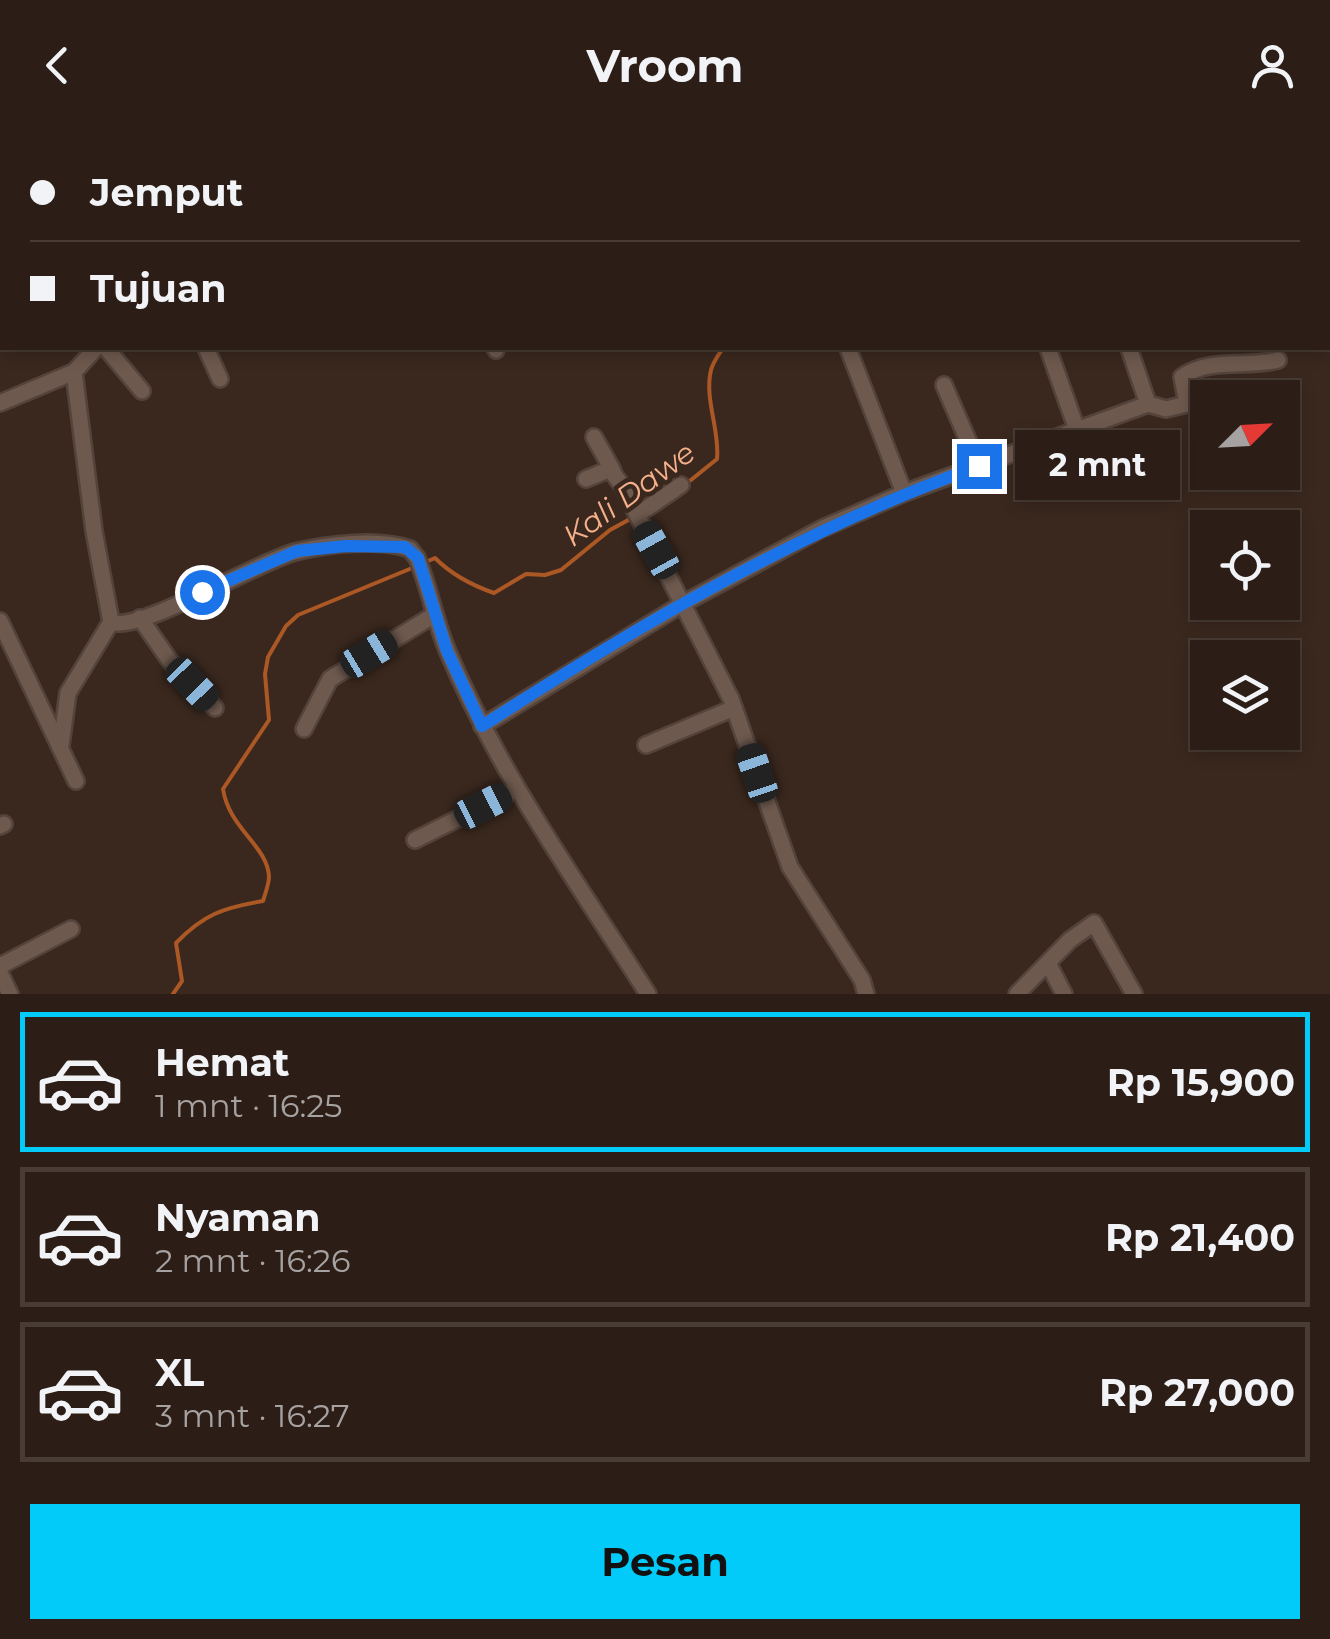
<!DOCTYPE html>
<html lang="id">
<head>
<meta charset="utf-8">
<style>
	:root { --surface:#2c1e16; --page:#34271f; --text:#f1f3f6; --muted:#a6a2a1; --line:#483c35; --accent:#02cbf9 }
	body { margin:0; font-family:Montserrat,sans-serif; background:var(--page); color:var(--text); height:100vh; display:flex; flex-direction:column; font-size:38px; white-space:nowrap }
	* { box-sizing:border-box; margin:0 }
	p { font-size:32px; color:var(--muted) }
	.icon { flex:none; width:55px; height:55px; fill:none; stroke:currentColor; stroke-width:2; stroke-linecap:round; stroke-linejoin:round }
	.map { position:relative; height:864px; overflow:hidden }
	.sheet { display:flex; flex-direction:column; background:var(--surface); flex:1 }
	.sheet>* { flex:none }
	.hud { position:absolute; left:0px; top:0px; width:1330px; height:220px; box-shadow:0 5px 15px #0003,0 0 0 2px var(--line); display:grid; align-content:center; height:220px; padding:0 30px; background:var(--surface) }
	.needle { width:65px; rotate:66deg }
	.buttons { position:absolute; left:1190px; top:250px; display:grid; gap:20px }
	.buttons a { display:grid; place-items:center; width:110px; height:110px; border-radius:0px; background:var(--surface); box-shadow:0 5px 15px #0003,0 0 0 2px var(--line); font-size:50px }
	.end { position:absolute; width:45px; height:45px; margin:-22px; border:12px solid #1a73e8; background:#fff; box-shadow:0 0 0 5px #fff }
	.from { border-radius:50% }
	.bubble { position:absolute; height:70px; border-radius:0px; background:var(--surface); box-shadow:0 5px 15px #0003,0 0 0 2px var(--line); font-size:32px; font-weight:700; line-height:70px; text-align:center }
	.car { position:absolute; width:30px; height:60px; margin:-30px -15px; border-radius:12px; box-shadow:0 0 8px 2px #0007; background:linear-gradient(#222 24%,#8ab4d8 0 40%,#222 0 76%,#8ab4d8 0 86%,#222 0) }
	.hud b { display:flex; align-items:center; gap:35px; height:95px; font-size:38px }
	.hud b+b { border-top:2px solid var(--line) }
	.hud i { width:25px; height:25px; background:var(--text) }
	ul { padding:18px 0 0; list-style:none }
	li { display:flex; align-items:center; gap:30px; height:140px; margin:0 20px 15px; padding:0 10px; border:5px solid var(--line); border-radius:0px }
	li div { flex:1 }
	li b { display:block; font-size:38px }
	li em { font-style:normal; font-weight:700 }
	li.selected { border-color:var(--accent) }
	li>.icon { width:90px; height:90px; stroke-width:1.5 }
	.action { display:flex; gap:20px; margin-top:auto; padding:20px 30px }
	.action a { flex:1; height:115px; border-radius:0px; background:var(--accent); color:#111; font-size:40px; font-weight:700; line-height:115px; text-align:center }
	header { display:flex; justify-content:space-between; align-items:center; height:130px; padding:0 30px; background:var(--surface); font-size:45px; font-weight:700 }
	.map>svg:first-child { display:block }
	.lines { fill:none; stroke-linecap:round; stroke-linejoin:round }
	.stream { stroke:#ac5825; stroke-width:4 }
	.minor-casing { stroke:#53433b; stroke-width:20 }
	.minor { stroke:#6e594e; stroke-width:15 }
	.route { stroke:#1a73e8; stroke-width:12 }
	.labels { text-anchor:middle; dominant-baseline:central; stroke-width:9; stroke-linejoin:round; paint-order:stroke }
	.water-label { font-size:30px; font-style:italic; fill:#f4af8b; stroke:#3a281e }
</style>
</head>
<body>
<header><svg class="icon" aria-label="back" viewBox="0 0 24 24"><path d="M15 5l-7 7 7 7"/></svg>Vroom<svg class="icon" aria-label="person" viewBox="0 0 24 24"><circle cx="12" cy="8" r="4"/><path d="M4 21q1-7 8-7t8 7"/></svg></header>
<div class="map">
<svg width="1330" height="864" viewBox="0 0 1330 864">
	<rect width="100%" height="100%" fill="#3a281e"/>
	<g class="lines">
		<g class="stream">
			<polyline points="730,0 733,2"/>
			<polyline points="691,2 691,0"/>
			<polyline points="884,2 885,0"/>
			<path d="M686,354L717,329C720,300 704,269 711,240C713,232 719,224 723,218"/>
			<path d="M426,432L435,428C452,445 471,455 494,463L526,444L545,445L561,440L610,400L632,388"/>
			<path d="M173,864L182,851L176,813C204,784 223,778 263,771C265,764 269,754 269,747C268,716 229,699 223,659L269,590L265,544L268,527L286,496L298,485L417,436"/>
		</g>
		<g class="minor-casing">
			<g id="minor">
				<polyline points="174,0 177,2"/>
				<polyline points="403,0 404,2"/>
				<polyline points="680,0 681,2"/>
				<polyline points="229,2 230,0"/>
				<polyline points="1328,18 1330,17"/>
				<polyline points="0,24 2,29"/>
				<polyline points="1328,173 1330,180"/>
				<polyline points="106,218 142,261"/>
				<polyline points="206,218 220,249"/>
				<polyline points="495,218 496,220"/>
				<polyline points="848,218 904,363"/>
				<polyline points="1048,218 1077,300"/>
				<path d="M74,242L94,401L111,492C137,504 259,431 295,422C328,414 378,408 410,419L417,428C430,459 435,492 448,522C500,645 577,752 648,864"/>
				<polyline points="944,255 979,336"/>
				<polyline points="0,273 74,242 96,218"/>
				<path d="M1148,274L1166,279L1187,274L1182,247C1209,227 1248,238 1278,230"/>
				<polyline points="594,307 613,341"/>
				<polyline points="586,349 610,339 623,357 731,569 790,737 862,850 866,864"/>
				<polyline points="637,385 681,355"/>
				<polyline points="140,488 170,531 215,578"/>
				<polyline points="0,491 76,651"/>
				<polyline points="482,596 684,473 821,399 904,363 1148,274 1129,218"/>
				<polyline points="304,599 330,549 434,485"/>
				<polyline points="61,615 68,563 111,492"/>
				<polyline points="646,615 734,578"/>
				<polyline points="0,696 4,694"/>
				<polyline points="415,710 517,659"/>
				<polyline points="1048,833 1064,864"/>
				<polyline points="0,836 71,799"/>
				<polyline points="0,843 10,864"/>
				<polyline points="1017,864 1070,810 1094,793 1134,864"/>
			</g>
		</g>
		<use href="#minor" class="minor"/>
	</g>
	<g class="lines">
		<path class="route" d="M202,462L297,421L346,416L405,417L418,428L447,521L482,596C640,494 801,400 979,336"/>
	</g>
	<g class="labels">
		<g class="water-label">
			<text transform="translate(629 364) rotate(-36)">Kali Dawe</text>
		</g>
	</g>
</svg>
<div class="buttons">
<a><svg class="needle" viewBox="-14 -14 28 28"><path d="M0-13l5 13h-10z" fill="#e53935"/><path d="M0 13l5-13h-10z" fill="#a6a2a1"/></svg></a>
<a><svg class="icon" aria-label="locate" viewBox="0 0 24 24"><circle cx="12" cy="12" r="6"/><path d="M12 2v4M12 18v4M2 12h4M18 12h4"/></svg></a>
<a><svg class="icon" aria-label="layers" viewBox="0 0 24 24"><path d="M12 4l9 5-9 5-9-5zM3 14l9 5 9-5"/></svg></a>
</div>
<i class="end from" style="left:202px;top:462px"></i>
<i class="end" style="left:979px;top:336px"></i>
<div class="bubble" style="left:1015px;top:300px;width:165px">2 mnt</div>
<i class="car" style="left:656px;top:420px;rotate:331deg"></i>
<i class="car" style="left:369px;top:524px;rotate:59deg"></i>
<i class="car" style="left:192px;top:554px;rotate:136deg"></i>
<i class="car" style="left:757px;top:643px;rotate:341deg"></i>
<i class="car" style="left:483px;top:676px;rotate:63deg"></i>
<div class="hud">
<b><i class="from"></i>Jemput</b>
<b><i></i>Tujuan</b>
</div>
</div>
<section class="sheet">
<ul>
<li class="selected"><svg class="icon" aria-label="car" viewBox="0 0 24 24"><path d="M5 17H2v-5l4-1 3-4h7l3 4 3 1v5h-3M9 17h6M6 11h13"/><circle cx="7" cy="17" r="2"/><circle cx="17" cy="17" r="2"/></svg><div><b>Hemat</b><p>1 mnt · 16:25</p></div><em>Rp 15,900</em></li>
<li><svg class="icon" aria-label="car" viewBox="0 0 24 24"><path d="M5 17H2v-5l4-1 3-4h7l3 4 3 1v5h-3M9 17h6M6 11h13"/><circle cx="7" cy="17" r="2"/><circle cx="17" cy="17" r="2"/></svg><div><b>Nyaman</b><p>2 mnt · 16:26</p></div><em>Rp 21,400</em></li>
<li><svg class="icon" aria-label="car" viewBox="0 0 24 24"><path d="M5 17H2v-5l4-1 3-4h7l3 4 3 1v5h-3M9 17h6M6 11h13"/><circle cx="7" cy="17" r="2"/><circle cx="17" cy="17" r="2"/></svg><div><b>XL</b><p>3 mnt · 16:27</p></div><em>Rp 27,000</em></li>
</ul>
<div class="action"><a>Pesan</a></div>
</section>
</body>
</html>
